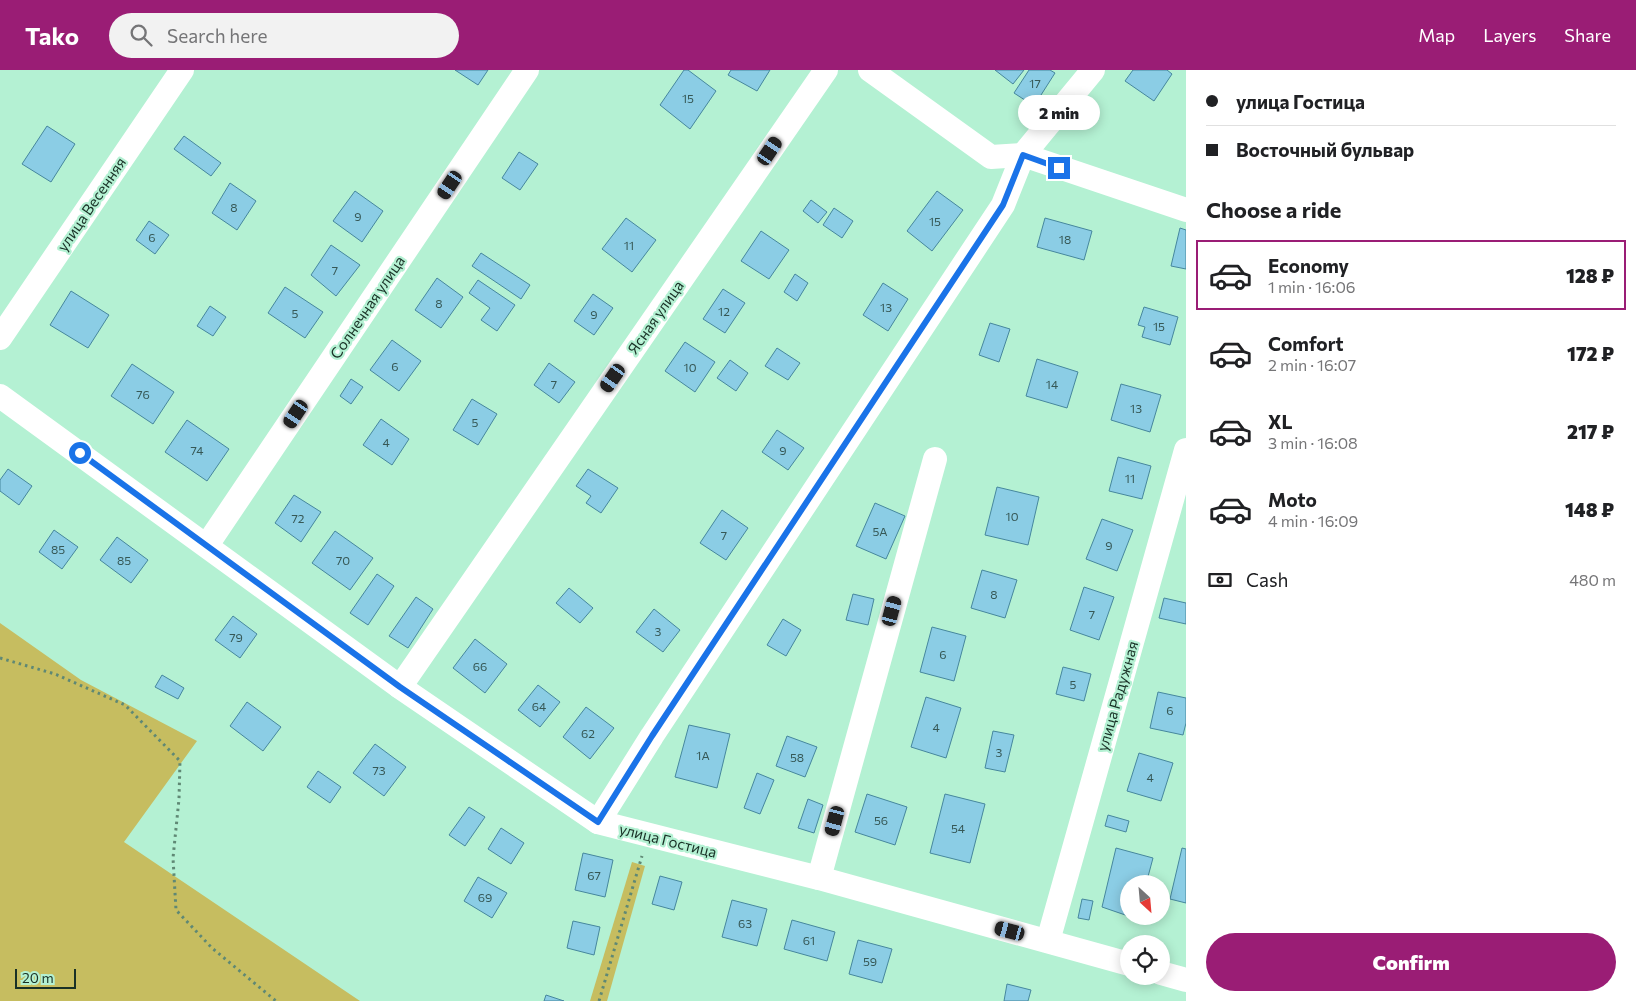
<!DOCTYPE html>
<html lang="en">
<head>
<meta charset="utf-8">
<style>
	:root { --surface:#fff; --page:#f2f2f2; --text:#202124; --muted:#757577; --line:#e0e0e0; --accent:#9a1d75 }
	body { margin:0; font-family:Commissioner,sans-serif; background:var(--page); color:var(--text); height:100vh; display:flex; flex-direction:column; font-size:19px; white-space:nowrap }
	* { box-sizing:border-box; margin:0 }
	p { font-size:16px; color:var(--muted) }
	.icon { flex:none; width:28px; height:28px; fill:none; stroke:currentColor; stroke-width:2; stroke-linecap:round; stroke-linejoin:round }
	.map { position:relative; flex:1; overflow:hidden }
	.side { display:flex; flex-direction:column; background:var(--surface); width:450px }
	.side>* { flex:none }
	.guide { display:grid; align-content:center; height:110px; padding:0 20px; background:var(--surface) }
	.needle { width:32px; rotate:154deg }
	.buttons { position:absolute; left:1120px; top:805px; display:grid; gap:10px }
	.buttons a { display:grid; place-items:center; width:50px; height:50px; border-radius:50%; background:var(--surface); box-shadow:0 2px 12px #0003; font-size:25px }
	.scale { position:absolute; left:15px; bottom:12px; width:61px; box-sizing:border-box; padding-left:5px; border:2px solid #193126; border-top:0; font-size:14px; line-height:18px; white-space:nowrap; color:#193126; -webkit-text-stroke:4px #b4f1d3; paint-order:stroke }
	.end { position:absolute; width:22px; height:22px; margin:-11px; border:6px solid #1a73e8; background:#fff; box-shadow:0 0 0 2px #fff }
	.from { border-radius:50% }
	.bubble { position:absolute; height:35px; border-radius:18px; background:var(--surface); box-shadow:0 2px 12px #0003; font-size:16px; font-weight:800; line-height:35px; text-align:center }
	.car { position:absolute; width:15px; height:30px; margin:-15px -8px; border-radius:6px; box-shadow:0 0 4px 1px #0007; background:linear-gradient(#222 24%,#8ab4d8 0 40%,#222 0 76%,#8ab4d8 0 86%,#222 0) }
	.guide b { display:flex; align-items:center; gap:18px; height:48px; font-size:19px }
	.guide b+b { border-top:1px solid var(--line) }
	.guide i { width:12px; height:12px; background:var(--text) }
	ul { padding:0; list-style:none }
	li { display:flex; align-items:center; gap:15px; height:70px; margin:0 10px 8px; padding:0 10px; border:2px solid transparent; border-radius:0px }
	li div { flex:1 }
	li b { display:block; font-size:19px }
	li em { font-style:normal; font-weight:800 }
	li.current { border-color:var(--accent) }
	li>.icon { width:45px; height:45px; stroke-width:1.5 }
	h2 { padding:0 20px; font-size:22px; line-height:60px }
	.pay { display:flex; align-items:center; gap:12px; height:55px; padding:0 20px; font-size:19px }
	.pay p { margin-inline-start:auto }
	.button { display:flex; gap:10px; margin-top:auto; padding:10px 20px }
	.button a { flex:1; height:58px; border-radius:30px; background:var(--accent); color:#fff; font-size:20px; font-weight:800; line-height:58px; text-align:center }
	header { display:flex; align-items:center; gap:30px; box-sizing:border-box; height:70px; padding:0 25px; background:var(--accent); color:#fff }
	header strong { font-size:24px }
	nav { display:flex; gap:28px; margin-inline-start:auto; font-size:18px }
	.search { width:350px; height:45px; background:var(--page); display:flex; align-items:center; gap:12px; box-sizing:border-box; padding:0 18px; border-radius:28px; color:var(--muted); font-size:19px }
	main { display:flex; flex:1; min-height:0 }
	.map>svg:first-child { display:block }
	.green { fill:#c6bd60 }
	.building { fill:#8bcde5; stroke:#46879d }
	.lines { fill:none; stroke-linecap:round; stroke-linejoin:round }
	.path { stroke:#5f8874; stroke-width:3; stroke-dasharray:2.5 4; stroke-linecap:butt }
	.minor { stroke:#fff; stroke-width:24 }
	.route { stroke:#1a73e8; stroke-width:6 }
	.labels { text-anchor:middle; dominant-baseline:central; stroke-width:4.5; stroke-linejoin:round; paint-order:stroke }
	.number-label { font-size:12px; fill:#365856 }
	.street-label { font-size:15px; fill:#193126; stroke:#b4f1d3 }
</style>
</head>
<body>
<header>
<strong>Tako</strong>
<div class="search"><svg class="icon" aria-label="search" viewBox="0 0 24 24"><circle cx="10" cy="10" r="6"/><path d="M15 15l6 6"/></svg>Search here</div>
<nav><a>Map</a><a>Layers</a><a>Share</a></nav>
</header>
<main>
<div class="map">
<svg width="1186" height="931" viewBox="0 0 1186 931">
	<rect width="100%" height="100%" fill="#b4f1d3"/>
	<g class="green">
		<polygon points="0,553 81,610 197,671 124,772 360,931 0,931"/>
		<polygon points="632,792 645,796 607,931 590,931"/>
	</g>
	<g class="building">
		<polygon points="455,0 488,0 478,15"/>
		<polygon points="684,0 688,0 716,21 690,59 660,35"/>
		<polygon points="731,0 770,0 757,21 728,5"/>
		<polygon points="995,0 1024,0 1013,14"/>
		<polygon points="1029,0 1050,0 1055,3 1034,36 1014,23"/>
		<polygon points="1133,0 1167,0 1172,4 1154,31 1125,11"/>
		<polygon points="47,56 75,74 51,112 22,94"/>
		<polygon points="184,66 221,93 211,106 174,79"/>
		<polygon points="519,82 538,94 520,120 502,108"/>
		<polygon points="230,113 256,131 237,160 212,143"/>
		<polygon points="355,121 383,141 362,172 333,151"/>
		<polygon points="937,121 963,140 932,181 907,161"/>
		<polygon points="811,130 827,142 818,153 803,141"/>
		<polygon points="834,138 853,151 842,168 823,155"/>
		<polygon points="626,148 656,170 632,202 602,179"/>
		<polygon points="1045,148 1092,161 1084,190 1037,177"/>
		<polygon points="149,151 169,165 155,184 136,170"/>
		<polygon points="1180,158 1186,160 1186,199 1171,196"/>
		<polygon points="761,161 789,180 769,209 741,191"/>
		<polygon points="331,175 360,195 336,226 311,205"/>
		<polygon points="481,183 530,215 521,229 472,196"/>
		<polygon points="795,204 808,213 797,231 784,222"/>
		<polygon points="437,208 463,227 441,258 415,240"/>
		<polygon points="478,210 515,235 497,261 481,250 490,238 469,223"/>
		<polygon points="883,213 908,229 888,261 863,245"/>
		<polygon points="285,217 323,242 305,268 268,243"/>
		<polygon points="723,219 745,233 725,263 703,249"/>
		<polygon points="71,221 109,245 88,278 50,255"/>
		<polygon points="593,224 613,238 594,265 574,251"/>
		<polygon points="210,236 226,247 213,266 197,256"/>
		<polygon points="1144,237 1178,247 1170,275 1142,267 1145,257 1138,255"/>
		<polygon points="990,253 1010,259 999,292 979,285"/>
		<polygon points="392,270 421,291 399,321 370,300"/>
		<polygon points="685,272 715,292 695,322 665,301"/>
		<polygon points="777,278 800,293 788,310 765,296"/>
		<polygon points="1037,289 1078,302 1067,338 1026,326"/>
		<polygon points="730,290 748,303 736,321 717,308"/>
		<polygon points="549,293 575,312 559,333 534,315"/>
		<polygon points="132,294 174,322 153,354 111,326"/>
		<polygon points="351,309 363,317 351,334 340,326"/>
		<polygon points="1121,314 1161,325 1150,362 1111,350"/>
		<polygon points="472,329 497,344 478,375 453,360"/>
		<polygon points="381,349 409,369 392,395 363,375"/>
		<polygon points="187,350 229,379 207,411 165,382"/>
		<polygon points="777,360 804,378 788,400 762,382"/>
		<polygon points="1118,387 1151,396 1142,429 1109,421"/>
		<polygon points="8,399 32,416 19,435 0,421 0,410"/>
		<polygon points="588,399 618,418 601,443 586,433 591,426 576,416"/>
		<polygon points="997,417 1039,427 1028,475 985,465"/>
		<polygon points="294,425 321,442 301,472 275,453"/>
		<polygon points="875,433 905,446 886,489 856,476"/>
		<polygon points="722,440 748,458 726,490 700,473"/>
		<polygon points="1102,449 1133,460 1117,501 1086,489"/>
		<polygon points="54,460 78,477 62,499 39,482"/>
		<polygon points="335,461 373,488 350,520 312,493"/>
		<polygon points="117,467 148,490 131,513 100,490"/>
		<polygon points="982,500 1017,510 1005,548 971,538"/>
		<polygon points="377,504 394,516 368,555 350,543"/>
		<polygon points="1084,517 1114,527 1099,570 1070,560"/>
		<polygon points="569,518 593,538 580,553 556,533"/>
		<polygon points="853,524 874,529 868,555 846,550"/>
		<polygon points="416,527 433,539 408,578 389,566"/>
		<polygon points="1164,528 1186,533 1186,554 1159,548"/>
		<polygon points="654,539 680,560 663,582 636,562"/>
		<polygon points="233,546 257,564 240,588 215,570"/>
		<polygon points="783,549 801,560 786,586 767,575"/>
		<polygon points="932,557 966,566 954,611 920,602"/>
		<polygon points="475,569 507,594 485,623 453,598"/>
		<polygon points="1063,597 1091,604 1084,631 1056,624"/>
		<polygon points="162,605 184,618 178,629 155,617"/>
		<polygon points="538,615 560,632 540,657 518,640"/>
		<polygon points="1158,622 1186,628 1186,653 1183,665 1150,658"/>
		<polygon points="926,627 961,638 946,688 911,677"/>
		<polygon points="247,632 281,657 263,681 230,656"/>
		<polygon points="586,637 614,658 590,689 563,667"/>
		<polygon points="689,655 730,664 717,718 675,707"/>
		<polygon points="993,661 1014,665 1005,702 985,698"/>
		<polygon points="787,666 817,677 805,707 776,696"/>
		<polygon points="375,674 406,697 384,726 353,703"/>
		<polygon points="1139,683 1173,693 1161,731 1127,721"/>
		<polygon points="318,701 341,717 330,733 307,717"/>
		<polygon points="757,703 774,710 760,744 744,738"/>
		<polygon points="867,724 907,737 895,775 855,762"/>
		<polygon points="945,724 985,734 970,793 930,783"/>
		<polygon points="808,729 823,735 814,763 798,758"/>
		<polygon points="469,737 485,747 465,776 449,765"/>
		<polygon points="1108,745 1129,751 1126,762 1105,756"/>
		<polygon points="501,758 524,773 511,794 488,779"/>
		<polygon points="1116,778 1153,788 1146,814 1129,814 1129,846 1138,846 1137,849 1102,837"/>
		<polygon points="1182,778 1186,779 1186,833 1170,829"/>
		<polygon points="583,783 613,790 605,827 575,820"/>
		<polygon points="660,806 682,812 674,840 652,834"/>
		<polygon points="478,807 507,823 492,848 464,831"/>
		<polygon points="1082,829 1093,831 1089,850 1078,848"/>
		<polygon points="732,830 767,839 757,876 722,867"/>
		<polygon points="792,850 835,862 827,891 784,879"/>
		<polygon points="573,851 600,857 594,885 567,878"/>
		<polygon points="858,870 892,879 882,913 849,904"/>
		<polygon points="1007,914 1031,920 1028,931 1004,931"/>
		<polygon points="546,925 564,931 544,931"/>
	</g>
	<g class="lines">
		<g class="path">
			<polyline points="0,588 55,604 125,635 180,691 179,729 173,788 176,840 212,878 276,931"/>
			<polyline points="599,931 642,786"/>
		</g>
		<g class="minor">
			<polyline points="870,0 991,87 1023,85 1186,140"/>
			<polyline points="0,268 182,0"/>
			<polyline points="0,326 400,617 598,752 819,808 1129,894"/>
			<polyline points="207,475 527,0"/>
			<polyline points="400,617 826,0"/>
			<polyline points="598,752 652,666 1003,135 1023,85 1093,0"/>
			<polyline points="819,808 935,389"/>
			<polyline points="1048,871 1186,380"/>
			<polyline points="1161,903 1186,910"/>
		</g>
	</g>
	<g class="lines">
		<polyline class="route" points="80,383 400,617 598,752 652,666 1003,135 1023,85 1059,98"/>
	</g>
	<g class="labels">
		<g class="number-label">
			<text x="1035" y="13">17</text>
			<text x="688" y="28">15</text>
			<text x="234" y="137">8</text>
			<text x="358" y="146">9</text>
			<text x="935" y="151">15</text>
			<text x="152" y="167">6</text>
			<text x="1065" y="169">18</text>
			<text x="629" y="175">11</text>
			<text x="335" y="200">7</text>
			<text x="439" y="233">8</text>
			<text x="886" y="237">13</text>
			<text x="724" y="241">12</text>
			<text x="295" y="243">5</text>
			<text x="594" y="244">9</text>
			<text x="1159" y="256">15</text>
			<text x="395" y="296">6</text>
			<text x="690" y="297">10</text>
			<text x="554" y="314">7</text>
			<text x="1052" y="314">14</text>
			<text x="143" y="324">76</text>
			<text x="1136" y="338">13</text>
			<text x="475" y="352">5</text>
			<text x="386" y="372">4</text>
			<text x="197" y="380">74</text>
			<text x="783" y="380">9</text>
			<text x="1130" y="408">11</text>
			<text x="1012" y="446">10</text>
			<text x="298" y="448">72</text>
			<text x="880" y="461">5А</text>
			<text x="724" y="465">7</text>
			<text x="1109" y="475">9</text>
			<text x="58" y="479">85</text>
			<text x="124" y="490">85</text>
			<text x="343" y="490">70</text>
			<text x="994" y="524">8</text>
			<text x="1092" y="544">7</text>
			<text x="658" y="561">3</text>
			<text x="236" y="567">79</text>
			<text x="943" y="584">6</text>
			<text x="480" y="596">66</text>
			<text x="1073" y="614">5</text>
			<text x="539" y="636">64</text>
			<text x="1170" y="640">6</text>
			<text x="936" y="657">4</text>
			<text x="588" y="663">62</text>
			<text x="999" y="682">3</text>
			<text x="703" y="685">1А</text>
			<text x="797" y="687">58</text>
			<text x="379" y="700">73</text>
			<text x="1150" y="707">4</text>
			<text x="881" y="750">56</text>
			<text x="958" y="758">54</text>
			<text x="594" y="805">67</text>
			<text x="485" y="827">69</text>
			<text x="745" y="853">63</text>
			<text x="809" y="870">61</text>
			<text x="870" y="891">59</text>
		</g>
		<g class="street-label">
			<text transform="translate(91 134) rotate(-56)">улица Весенняя</text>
			<text transform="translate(367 237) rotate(-56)">Солнечная улица</text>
			<text transform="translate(655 247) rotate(-55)">Ясная улица</text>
			<text transform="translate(1117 626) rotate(-74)">улица Радужная</text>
			<text transform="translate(668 770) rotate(14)">улица Гостица</text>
		</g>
	</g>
</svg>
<div class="buttons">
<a><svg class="needle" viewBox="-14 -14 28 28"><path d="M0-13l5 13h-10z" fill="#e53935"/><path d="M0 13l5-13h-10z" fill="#757577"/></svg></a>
<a><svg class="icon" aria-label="locate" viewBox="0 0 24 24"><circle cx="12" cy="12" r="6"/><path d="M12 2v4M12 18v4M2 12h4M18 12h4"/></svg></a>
</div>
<div class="scale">20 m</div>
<i class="end from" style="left:80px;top:383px"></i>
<i class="end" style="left:1059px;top:98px"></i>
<div class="bubble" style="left:1018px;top:25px;width:82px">2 min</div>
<i class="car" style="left:770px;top:81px;rotate:34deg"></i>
<i class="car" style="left:450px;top:115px;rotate:214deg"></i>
<i class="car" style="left:613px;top:308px;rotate:215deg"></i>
<i class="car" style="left:296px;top:344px;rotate:214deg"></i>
<i class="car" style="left:892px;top:541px;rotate:15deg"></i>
<i class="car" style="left:835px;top:751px;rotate:195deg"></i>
<i class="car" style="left:1010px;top:861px;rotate:285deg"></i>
</div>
<section class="side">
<div class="guide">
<b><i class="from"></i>улица Гостица</b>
<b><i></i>Восточный бульвар</b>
</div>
<h2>Choose a ride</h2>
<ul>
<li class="current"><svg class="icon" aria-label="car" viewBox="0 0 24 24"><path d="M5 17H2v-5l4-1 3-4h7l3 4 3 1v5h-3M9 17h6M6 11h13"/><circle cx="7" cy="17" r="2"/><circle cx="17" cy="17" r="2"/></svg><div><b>Economy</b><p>1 min · 16:06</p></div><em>128 ₽</em></li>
<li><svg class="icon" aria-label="car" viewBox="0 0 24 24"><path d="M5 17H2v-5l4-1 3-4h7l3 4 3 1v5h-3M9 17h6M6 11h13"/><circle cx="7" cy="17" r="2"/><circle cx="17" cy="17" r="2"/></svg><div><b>Comfort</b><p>2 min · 16:07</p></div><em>172 ₽</em></li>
<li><svg class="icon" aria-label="car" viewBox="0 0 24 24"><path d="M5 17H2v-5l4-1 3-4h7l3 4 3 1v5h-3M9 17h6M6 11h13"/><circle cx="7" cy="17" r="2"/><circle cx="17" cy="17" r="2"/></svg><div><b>XL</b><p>3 min · 16:08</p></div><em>217 ₽</em></li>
<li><svg class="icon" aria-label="car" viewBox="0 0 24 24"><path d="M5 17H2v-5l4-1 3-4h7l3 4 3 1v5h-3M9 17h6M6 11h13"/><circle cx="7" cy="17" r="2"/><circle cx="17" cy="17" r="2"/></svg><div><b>Moto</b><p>4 min · 16:09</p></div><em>148 ₽</em></li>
</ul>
<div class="pay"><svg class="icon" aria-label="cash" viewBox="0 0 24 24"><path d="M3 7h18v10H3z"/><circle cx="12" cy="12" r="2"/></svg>Cash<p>480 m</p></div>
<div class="button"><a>Confirm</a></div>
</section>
</main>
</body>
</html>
